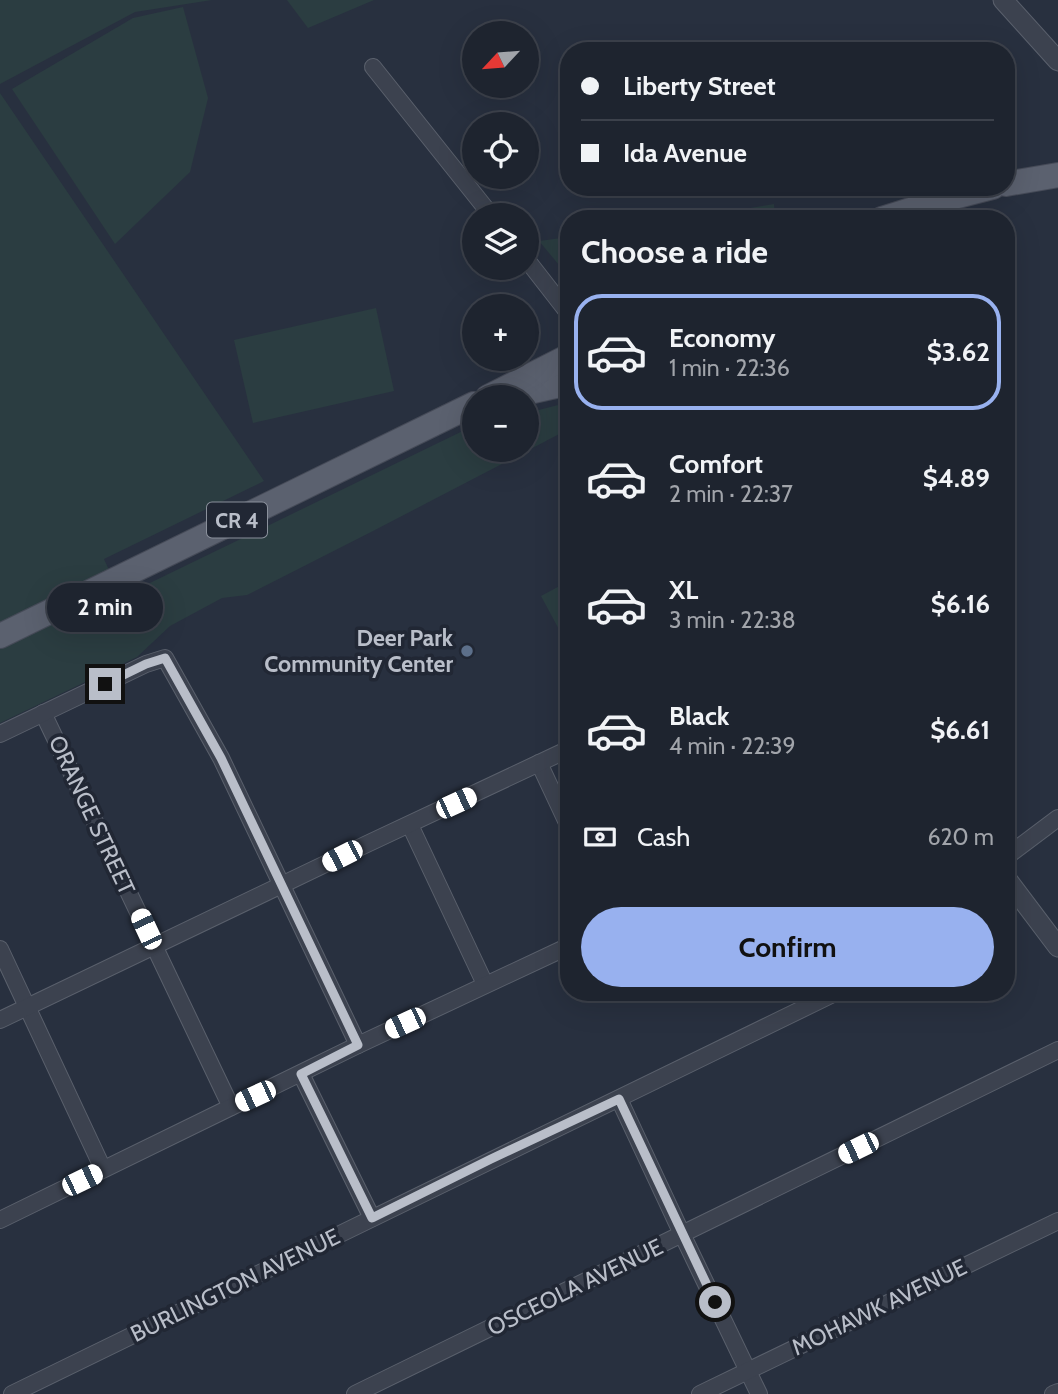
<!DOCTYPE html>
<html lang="en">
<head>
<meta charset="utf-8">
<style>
	:root { --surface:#1e242f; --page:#262c37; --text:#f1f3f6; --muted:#a1a4aa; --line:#3c414b; --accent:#98b1ef }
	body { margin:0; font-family:Cabin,sans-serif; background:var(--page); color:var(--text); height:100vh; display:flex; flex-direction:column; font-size:26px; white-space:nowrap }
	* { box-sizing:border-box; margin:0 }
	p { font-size:23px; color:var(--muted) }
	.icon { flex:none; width:38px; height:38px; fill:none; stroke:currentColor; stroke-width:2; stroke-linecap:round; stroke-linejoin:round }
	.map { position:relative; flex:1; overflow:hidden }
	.details { position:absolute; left:560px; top:210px; width:455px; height:791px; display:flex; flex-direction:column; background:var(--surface); border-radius:28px; box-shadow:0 7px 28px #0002,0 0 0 2px var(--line) }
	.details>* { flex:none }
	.top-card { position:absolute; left:560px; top:42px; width:455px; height:154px; border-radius:28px; box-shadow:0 7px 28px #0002,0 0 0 2px var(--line); display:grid; align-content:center; height:154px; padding:0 21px; background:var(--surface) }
	.needle { width:46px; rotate:244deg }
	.fabs { position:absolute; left:462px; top:21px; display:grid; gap:14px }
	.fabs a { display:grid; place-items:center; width:77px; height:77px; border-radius:50%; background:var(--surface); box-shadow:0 7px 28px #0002,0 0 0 2px var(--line); font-size:35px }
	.end { position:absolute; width:32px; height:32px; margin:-16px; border:9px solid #b9bec9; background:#111; box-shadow:0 0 0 4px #111 }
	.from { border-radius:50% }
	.bubble { position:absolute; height:49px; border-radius:24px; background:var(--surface); box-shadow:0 7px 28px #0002,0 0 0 2px var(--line); font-size:23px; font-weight:700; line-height:49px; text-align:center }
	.car { position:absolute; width:21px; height:42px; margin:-21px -10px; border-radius:9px; box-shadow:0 0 5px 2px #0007; background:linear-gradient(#fff 24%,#345 0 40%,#fff 0 76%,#345 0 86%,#fff 0) }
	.top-card b { display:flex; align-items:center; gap:24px; height:66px; font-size:26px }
	.top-card b+b { border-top:2px solid var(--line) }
	.top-card i { width:18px; height:18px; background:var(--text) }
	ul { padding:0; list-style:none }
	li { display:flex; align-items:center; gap:21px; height:116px; margin:0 14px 10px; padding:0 7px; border:4px solid transparent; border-radius:28px }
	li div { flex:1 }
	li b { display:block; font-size:26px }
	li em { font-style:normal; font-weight:700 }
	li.active { border-color:var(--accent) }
	li>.icon { width:63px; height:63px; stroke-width:1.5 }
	h2 { padding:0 21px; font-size:32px; line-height:84px }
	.pay { display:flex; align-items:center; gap:18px; height:77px; padding:0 21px; font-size:26px }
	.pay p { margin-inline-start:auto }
	.action { display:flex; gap:14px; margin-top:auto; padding:14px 21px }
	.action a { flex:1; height:80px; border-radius:42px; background:var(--accent); color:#111; font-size:28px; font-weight:700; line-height:80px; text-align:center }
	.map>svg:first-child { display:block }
	.green { fill:#2b3d41 }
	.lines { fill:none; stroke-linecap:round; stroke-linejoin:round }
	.minor-casing { stroke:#5a606c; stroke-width:18 }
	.tertiary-casing { stroke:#5a606c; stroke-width:21 }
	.primary-casing { stroke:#464b58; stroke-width:26 }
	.minor { stroke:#3c424f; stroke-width:16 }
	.tertiary { stroke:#3c424f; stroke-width:19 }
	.primary { stroke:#5b616f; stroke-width:24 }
	.route { stroke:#b9bec9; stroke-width:9 }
	.service-dot { fill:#5c6f8a; stroke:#212734; stroke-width:2.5 }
	.labels { text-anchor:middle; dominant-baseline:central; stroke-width:7; stroke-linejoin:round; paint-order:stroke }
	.shield { fill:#212734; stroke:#8b919c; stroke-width:2 }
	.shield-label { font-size:21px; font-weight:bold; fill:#b9bec9 }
	.poi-label { font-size:23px; font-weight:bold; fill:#b9bec9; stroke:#212734; text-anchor:end }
	.street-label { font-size:23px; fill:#b9bec9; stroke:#212734 }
</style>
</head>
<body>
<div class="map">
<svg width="1058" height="1394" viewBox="0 0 1058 1394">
	<rect width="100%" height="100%" fill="#28303f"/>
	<g class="green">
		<polygon points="0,0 212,0 135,12 0,84"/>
		<polygon points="287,0 374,0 308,28"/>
		<polygon points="183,7 208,98 190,172 115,244 12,89 133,18"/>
		<polygon points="0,93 264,481 104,559 121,597 473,426 474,426 474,450 527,450 527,413 562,404 569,409 569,429 375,530 247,595 222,598 170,626 137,657 0,723"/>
		<polygon points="774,204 775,219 683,219"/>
		<polygon points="569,237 569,277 539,241"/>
		<polygon points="376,308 394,391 253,423 234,340"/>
		<polygon points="569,581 569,648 541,596"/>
	</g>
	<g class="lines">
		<g class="minor-casing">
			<g id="minor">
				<polyline points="373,67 491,215"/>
				<polyline points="527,260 569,314"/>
				<polyline points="43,713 231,1107"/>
				<polyline points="0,734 146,664 165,658 221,758 358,1045"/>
				<polyline points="539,763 569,827"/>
				<polyline points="410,825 485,984"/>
				<polyline points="1006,857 1058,818"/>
				<polyline points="0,949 103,1169"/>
				<polyline points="0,1020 369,843 569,749"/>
				<polyline points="301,1074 372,1218"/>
				<polyline points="619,1099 682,1234 759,1394"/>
				<polyline points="0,1220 358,1045 569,946"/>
				<path d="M12,1394C287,1260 561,1126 837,992"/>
				<polyline points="355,1394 1058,1050"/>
				<polyline points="700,1394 1058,1221"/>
				<polyline points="1053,1394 1058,1392"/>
			</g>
		</g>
		<g class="tertiary-casing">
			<g id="tertiary">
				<polyline points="1003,0 1058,61"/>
				<polyline points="1006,878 1058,947"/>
			</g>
		</g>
		<g class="primary-casing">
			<g id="primary">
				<polyline points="1006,184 1058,175"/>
				<polyline points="882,219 939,201 993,187"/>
				<polyline points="513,394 520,394 569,383"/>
				<polyline points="488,397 569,356"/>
				<polyline points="0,636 474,404"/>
			</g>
		</g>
		<use href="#minor" class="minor"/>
		<use href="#tertiary" class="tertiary"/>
		<use href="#primary" class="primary"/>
	</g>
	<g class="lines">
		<polyline class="route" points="105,684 146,664 165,658 221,758 358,1045 301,1074 372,1218 491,1159 619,1099 715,1302"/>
	</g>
	<circle class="service-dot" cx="467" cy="651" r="7"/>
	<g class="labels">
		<rect class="shield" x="207" y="502.5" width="60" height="35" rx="5"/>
		<g class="shield-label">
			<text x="237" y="520">CR 4</text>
		</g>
		<g class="poi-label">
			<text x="453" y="638">Deer Park<tspan x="453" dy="26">Community Center</tspan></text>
		</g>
		<g class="street-label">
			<text transform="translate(92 815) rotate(65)">ORANGE STREET</text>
			<text transform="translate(235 1285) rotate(-26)">BURLINGTON AVENUE</text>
			<text transform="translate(575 1287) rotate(-26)">OSCEOLA AVENUE</text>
			<text transform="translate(879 1307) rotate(-26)">MOHAWK AVENUE</text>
		</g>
	</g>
</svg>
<div class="fabs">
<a><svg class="needle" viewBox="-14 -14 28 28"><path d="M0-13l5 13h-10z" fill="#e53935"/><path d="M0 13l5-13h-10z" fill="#a1a4aa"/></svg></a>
<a><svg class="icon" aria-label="locate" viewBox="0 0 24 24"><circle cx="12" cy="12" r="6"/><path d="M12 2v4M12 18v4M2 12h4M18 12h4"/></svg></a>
<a><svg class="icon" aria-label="layers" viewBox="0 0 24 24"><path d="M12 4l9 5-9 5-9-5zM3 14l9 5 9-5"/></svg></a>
<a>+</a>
<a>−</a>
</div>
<i class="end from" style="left:715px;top:1302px"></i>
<i class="end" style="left:105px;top:684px"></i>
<div class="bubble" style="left:47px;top:583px;width:116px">2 min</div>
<i class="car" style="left:456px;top:803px;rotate:65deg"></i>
<i class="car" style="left:342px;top:856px;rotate:243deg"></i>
<i class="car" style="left:146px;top:929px;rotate:335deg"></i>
<i class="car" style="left:405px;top:1023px;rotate:245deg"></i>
<i class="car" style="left:255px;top:1096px;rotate:245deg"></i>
<i class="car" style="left:858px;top:1148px;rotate:244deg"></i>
<i class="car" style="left:82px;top:1180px;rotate:64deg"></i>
<div class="top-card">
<b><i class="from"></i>Liberty Street</b>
<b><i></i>Ida Avenue</b>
</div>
<section class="details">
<h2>Choose a ride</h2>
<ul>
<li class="active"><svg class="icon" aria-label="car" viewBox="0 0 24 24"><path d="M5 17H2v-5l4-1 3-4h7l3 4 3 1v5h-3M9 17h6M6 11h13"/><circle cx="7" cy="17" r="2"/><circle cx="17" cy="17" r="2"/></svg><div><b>Economy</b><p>1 min · 22:36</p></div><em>$3.62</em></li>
<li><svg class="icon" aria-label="car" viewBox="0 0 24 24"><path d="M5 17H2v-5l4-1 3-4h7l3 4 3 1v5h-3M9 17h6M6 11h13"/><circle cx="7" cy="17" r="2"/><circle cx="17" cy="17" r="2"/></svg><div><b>Comfort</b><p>2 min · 22:37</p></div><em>$4.89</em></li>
<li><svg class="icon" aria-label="car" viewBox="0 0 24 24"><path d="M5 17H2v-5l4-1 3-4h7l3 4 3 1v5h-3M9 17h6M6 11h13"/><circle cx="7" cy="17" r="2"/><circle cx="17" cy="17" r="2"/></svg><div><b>XL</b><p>3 min · 22:38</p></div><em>$6.16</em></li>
<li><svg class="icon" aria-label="car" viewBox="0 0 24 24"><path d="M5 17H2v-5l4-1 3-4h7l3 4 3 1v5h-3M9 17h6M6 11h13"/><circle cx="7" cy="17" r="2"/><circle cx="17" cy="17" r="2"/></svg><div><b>Black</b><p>4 min · 22:39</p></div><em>$6.61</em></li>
</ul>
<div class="pay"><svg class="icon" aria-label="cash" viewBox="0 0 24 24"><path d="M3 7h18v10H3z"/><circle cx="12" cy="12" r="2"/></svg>Cash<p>620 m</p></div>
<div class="action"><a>Confirm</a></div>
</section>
</div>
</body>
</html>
